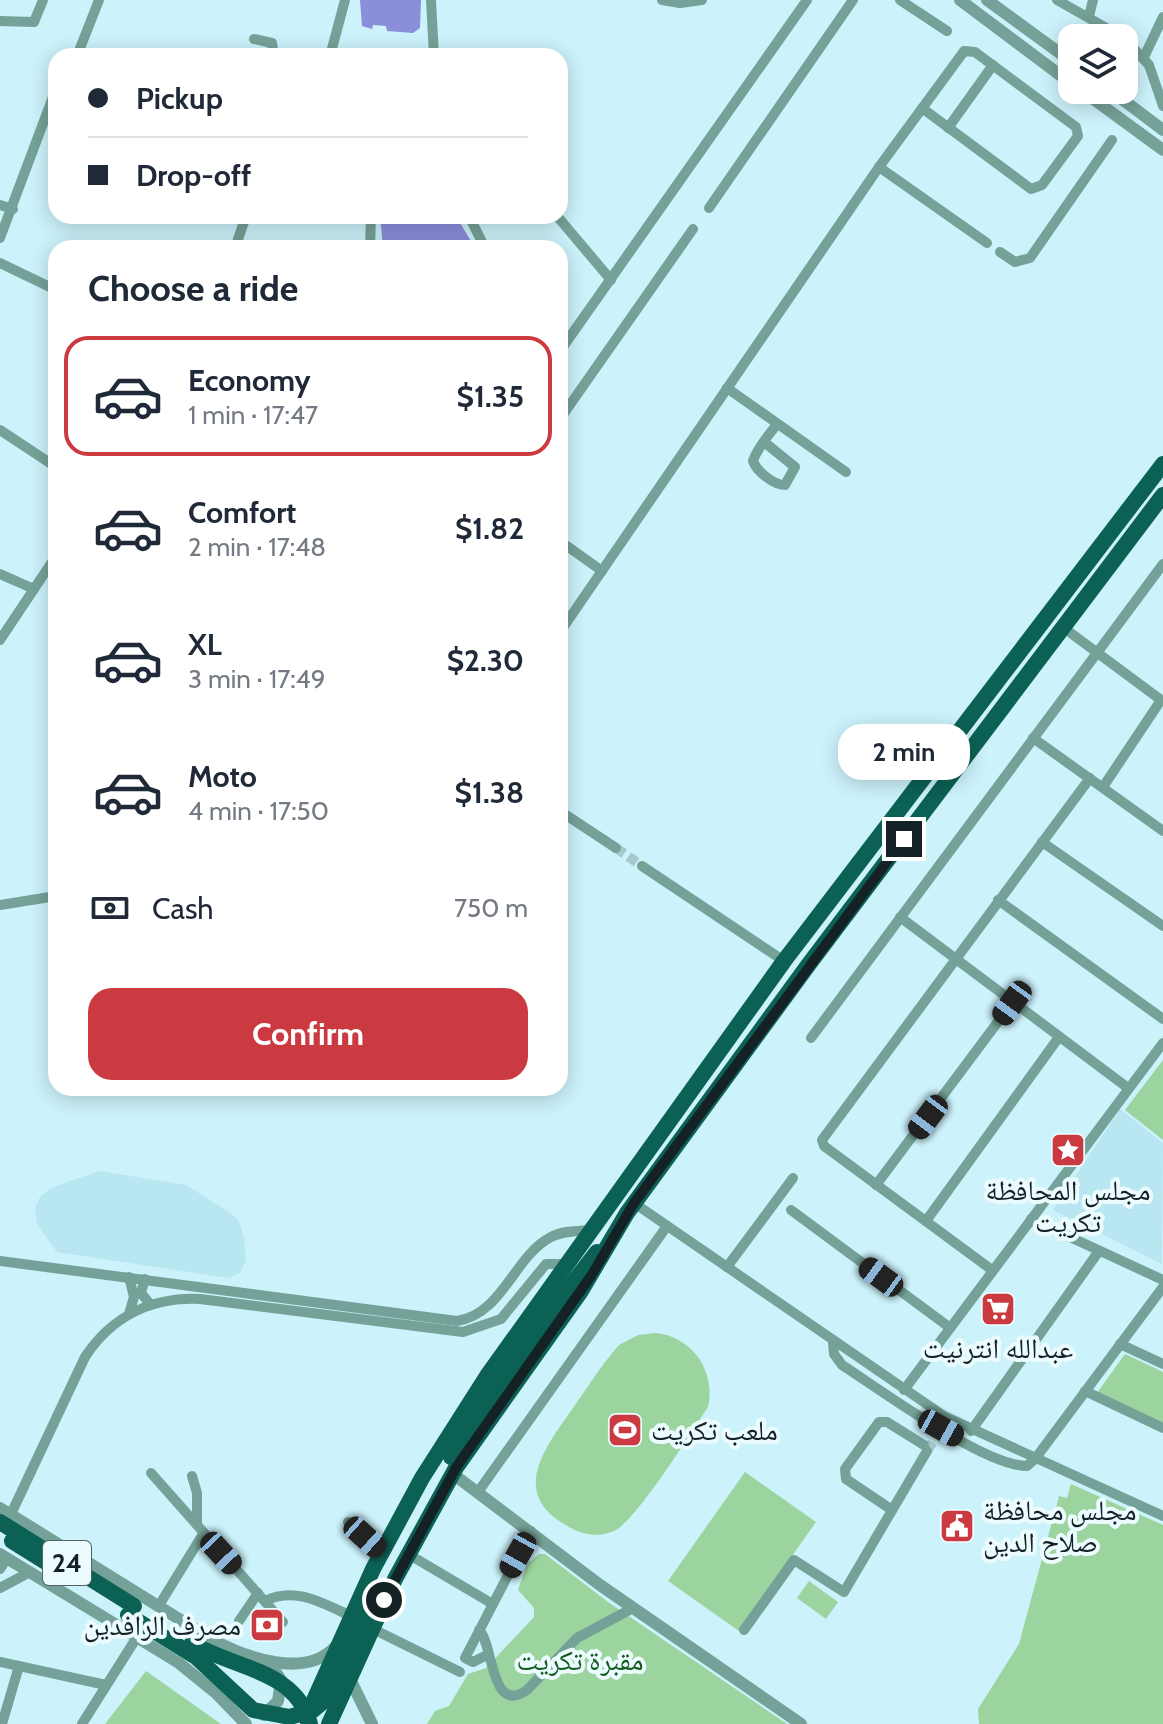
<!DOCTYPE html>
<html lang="en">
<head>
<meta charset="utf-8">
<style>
	:root { --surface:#fff; --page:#f6f6f7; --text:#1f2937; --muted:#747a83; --line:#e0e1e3; --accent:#ca3a40 }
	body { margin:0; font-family:Cabin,"Noto Naskh Arabic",sans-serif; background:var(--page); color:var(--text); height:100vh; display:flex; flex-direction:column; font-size:30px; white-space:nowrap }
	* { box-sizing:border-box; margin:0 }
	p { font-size:26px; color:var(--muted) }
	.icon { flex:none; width:44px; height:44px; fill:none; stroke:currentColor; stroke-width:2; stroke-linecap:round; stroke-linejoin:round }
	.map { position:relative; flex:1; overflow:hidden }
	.sheet { position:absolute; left:48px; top:240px; width:520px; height:856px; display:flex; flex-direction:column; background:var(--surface); border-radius:24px; box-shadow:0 4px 20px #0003 }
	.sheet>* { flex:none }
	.banner { position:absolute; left:48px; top:48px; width:520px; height:176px; border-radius:24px; box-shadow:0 4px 20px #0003; display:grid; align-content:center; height:176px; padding:0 40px; background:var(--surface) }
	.controls { position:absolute; left:1058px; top:24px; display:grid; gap:16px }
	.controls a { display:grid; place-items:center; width:80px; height:80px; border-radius:16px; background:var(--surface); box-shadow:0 4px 20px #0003; font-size:40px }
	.end { position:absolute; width:36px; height:36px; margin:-18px; border:10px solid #142226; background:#fff; box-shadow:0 0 0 4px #fff }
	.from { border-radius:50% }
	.bubble { position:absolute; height:56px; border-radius:24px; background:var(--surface); box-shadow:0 4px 20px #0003; font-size:26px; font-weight:800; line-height:56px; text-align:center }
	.car { position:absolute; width:24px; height:48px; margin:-24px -12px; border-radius:10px; box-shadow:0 0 6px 2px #0007; background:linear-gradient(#222 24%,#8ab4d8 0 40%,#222 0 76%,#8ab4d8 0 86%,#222 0) }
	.banner b { display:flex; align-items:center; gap:28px; height:76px; font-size:30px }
	.banner b+b { border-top:2px solid var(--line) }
	.banner i { width:20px; height:20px; background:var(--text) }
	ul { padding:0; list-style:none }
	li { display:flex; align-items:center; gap:24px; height:120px; margin:0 16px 12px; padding:0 24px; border:4px solid transparent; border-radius:24px }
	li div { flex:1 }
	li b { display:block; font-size:30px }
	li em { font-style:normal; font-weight:800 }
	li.current { border-color:var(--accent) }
	li>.icon { width:72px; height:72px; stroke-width:1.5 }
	h2 { padding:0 40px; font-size:36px; line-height:96px }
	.pay { display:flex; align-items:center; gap:20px; height:88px; padding:0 40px; font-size:30px }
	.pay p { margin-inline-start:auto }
	.action { display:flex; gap:16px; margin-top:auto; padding:16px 40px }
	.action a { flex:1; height:92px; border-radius:24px; background:var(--accent); color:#fff; font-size:32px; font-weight:800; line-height:92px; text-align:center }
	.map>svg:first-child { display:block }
	.built { fill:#b8e6f1 }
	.green { fill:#9bd49e }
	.water { fill:#8b8edb }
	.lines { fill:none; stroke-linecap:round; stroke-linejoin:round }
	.minor-tunnel { stroke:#a7c8d0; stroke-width:10; stroke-dasharray:10 5; stroke-linecap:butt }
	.minor { stroke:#75a298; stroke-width:10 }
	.tertiary { stroke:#75a298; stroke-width:12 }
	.primary { stroke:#0c6155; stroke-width:16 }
	.primary-bridge { stroke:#0c6155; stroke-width:16 }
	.route { stroke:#142226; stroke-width:10 }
	.labels { text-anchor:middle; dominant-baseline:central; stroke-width:8; stroke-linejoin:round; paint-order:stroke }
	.shield { fill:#ecfbfe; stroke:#556367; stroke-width:2 }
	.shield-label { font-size:26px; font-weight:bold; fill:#142226 }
	.poi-label { font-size:28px; fill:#142226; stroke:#ecfbfe }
	.park-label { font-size:28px; fill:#155c20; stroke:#ecfbfe }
</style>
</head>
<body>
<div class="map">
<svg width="1163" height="1724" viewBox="0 0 1163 1724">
	<rect width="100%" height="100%" fill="#ccf2fb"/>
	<g class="built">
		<polygon points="1120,1109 1163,1143 1162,1264 1053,1210"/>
		<polygon points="99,1171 186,1185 229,1212 239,1221 244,1239 246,1260 240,1273 228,1278 57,1252 37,1224 35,1209 40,1197 51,1188"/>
	</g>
	<g class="green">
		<polygon points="1163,1060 1163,1140 1125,1110"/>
		<path d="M656,1333C693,1337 716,1372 708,1407C691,1433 639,1516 616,1530C599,1539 579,1534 564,1524C507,1490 550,1442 575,1405C589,1385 603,1363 619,1345L638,1335Z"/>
		<polygon points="1125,1354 1163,1372 1163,1423 1097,1393"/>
		<polygon points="745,1472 816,1522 739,1631 668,1581"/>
		<polygon points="1071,1484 1163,1525 1163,1724 979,1724 978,1709 1019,1644 1059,1496 1067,1498"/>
		<polygon points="539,1554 545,1554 608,1602 787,1724 427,1724 435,1711 449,1706 468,1674 486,1668 534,1617 534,1608 518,1590 527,1564"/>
		<polygon points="809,1581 838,1602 826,1619 797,1598"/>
		<polygon points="146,1671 221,1724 105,1724"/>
	</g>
	<g class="water">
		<polygon points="360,0 421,0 420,28 413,33 387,31 386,26 373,25 372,29 362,26"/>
		<polygon points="380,216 456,216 475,248 383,248"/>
	</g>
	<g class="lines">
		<g class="minor-tunnel">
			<polyline points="616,848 642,866"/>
			<polyline points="927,1451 937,1435"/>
		</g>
		<g class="minor">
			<polyline points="431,0 434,56"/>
			<polyline points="662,0 680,3 702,0"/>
			<polyline points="900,0 947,31"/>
			<polyline points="1057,0 1124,38"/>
			<polyline points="1089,16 1093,0"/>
			<polyline points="0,21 34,22 43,0"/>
			<polyline points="1124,38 1149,65 1163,106"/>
			<polyline points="254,39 272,43 274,56"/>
			<polyline points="77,56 99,0"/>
			<polyline points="191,56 191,54"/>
			<polyline points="330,56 345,0"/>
			<polyline points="1144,57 1163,17"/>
			<polyline points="948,128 993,65"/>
			<polyline points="879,167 987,243"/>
			<polyline points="0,205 13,209"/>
			<polyline points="709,208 853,0"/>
			<polyline points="469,216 485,248"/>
			<polyline points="557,216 611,280"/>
			<polyline points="0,238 56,89"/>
			<polyline points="235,248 246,216"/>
			<polyline points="370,248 371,216"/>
			<polyline points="1000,252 1015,262 1030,258 1112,140"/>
			<polyline points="0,263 56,290"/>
			<polyline points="560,351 807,0"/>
			<polyline points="727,388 846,472"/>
			<polyline points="560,419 693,229"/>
			<polyline points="0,430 56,467"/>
			<path d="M764,442L795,467L785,485C774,485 757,472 753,461C757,448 769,435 777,424"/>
			<polyline points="560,541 602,571"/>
			<polyline points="0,574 34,589"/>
			<polyline points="1064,628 1161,700 1103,787"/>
			<polyline points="560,632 879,167 962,54 964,51 975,52 1076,127 1078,136 1042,185 1031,189 922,108"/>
			<polyline points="0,640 56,556"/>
			<polyline points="1033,738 1163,831"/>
			<polyline points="560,811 616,848"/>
			<polyline points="1042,842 1163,926"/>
			<polyline points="642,866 784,961"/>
			<polyline points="998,900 1163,1019"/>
			<polyline points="0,905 56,896"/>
			<polyline points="900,917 1128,1088"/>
			<polyline points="811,1038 1163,564"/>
			<polyline points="876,1185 1012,1003"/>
			<polyline points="634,1203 944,1416 1163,1516"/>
			<polyline points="791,1210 949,1327"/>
			<polyline points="1031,1219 1163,1280"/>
			<polyline points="926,1221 1059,1037"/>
			<path d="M0,1261L457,1321C503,1314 514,1256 551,1237C562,1231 576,1231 589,1230"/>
			<polyline points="727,1267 793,1178"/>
			<polyline points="992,1270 824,1146 822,1140 1090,778"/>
			<polyline points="129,1277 134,1297 129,1314"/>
			<polyline points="145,1279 141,1293 150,1304"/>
			<path d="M833,1342L834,1354L842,1365C881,1390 984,1466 1027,1466L1035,1459L1163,1287"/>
			<polyline points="1120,1344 1163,1364"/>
			<polyline points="904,1390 1163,1043"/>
			<polyline points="1085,1391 1163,1428"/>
			<polyline points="971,1431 1099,1251"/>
			<polyline points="151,1473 283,1622"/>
			<polyline points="192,1476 197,1493 197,1525"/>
			<polyline points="478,1492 667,1226"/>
			<polyline points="892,1510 846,1479 845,1469 879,1422 887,1422 924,1445"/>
			<path d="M11,1514L85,1357C112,1316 152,1297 200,1299L463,1332L501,1319L546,1264H565"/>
			<polyline points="348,1522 382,1552"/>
			<polyline points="408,1554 491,1603"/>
			<polyline points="0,1569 7,1558"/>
			<polyline points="0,1588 30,1572"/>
			<path d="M265,1601C295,1586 322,1603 351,1616"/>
			<polyline points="158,1607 203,1534"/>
			<polyline points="239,1621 258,1593"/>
			<polyline points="371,1628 460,1672"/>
			<path d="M479,1630C494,1644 490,1716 527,1690L577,1638L633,1608"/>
			<polyline points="744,1630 794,1560 844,1592 927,1451"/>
			<polyline points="487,1655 473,1662 465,1658 531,1531"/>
			<polyline points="0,1662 106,1685"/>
			<polyline points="2,1724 19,1666"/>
			<polyline points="82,1724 137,1637"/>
		</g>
		<g class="tertiary">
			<polyline points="960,0 1072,84"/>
			<polyline points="987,0 1072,62"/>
			<polyline points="1081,90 1163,150"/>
			<polyline points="1110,90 1163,130"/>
			<polyline points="453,1474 600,1585 801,1724"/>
			<path d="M0,1508L213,1640C247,1658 305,1679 335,1647"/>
			<polyline points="0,1554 179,1663 216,1693 246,1724"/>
			<polyline points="261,1662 273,1668 281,1680 278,1701 264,1715"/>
			<polyline points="349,1677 372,1724"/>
		</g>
		<g class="primary">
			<polyline points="451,1457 520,1351 597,1252"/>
			<polyline points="0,1522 134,1606"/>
			<polyline points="12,1541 60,1571"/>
			<polyline points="306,1718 373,1569 422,1478 487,1376 784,961 1163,464"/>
			<polyline points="329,1724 395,1579 457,1466 581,1291 627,1213 809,964 1163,495"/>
		</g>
		<g class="primary-bridge">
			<polyline points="128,1615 196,1657 253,1710 290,1717 313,1710 330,1696 369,1610"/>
			<path d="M192,1643C233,1669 296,1669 310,1724"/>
		</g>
	</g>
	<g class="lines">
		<polyline class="route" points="384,1600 457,1466 591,1276 634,1203 904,839"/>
	</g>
	<defs>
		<g id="sight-square" transform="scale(1.8)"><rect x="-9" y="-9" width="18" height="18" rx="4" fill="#ca3a40" stroke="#ecfbfe"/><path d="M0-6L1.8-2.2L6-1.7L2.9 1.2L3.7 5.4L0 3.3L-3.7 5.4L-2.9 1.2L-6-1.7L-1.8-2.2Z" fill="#fff"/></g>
		<g id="supermarket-square" transform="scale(1.8)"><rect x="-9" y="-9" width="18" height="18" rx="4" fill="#ca3a40" stroke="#ecfbfe"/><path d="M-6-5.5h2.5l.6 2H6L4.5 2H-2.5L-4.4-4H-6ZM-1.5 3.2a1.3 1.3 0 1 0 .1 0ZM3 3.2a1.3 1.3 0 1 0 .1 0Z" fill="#fff"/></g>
		<g id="stadium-square" transform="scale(1.8)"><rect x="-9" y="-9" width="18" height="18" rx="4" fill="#ca3a40" stroke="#ecfbfe"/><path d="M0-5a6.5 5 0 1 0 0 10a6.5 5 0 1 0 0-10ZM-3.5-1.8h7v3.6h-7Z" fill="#fff"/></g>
		<g id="civic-square" transform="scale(1.8)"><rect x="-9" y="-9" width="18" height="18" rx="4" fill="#ca3a40" stroke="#ecfbfe"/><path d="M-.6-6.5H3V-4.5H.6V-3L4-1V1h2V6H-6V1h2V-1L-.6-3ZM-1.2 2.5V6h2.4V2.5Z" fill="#fff"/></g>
		<g id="bank-square" transform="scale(1.8)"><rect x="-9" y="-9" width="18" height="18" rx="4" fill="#ca3a40" stroke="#ecfbfe"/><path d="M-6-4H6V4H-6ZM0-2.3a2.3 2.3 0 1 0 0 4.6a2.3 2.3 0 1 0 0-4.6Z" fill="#fff"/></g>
	</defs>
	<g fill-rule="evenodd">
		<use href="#sight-square" x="1068" y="1150"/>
		<use href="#supermarket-square" x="998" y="1309"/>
		<use href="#stadium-square" x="625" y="1430"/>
		<use href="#civic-square" x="957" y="1526"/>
		<use href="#bank-square" x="267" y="1625"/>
	</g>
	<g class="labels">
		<rect class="shield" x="43" y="1541" width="48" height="44" rx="6"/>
		<g class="shield-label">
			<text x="67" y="1563">24</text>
		</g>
		<g class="poi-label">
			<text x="1068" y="1190">مجلس المحافظة<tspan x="1068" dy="32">تكريت</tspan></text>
			<text x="998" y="1348">عبدالله انترنيت</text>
			<text x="651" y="1430" text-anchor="start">ملعب تكريت</text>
			<text x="983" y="1510" text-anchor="start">مجلس محافظة<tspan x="983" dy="32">صلاح الدين</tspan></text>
			<text x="241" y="1625" text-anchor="end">مصرف الرافدين</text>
		</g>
		<g class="park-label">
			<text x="580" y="1660">مقبرة تكريت</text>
		</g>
	</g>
</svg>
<div class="controls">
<a><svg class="icon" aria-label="layers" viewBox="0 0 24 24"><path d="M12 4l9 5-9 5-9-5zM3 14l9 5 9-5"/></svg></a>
</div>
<i class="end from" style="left:384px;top:1600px"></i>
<i class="end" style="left:904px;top:839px"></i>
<div class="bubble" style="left:838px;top:724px;width:132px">2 min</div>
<i class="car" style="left:1012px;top:1003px;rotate:216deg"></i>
<i class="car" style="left:928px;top:1117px;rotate:217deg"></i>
<i class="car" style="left:881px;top:1277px;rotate:306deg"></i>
<i class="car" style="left:941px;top:1428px;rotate:119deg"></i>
<i class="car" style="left:365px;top:1537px;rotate:132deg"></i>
<i class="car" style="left:221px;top:1553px;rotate:137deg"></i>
<i class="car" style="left:518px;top:1555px;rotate:209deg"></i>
<div class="banner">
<b><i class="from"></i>Pickup</b>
<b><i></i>Drop-off</b>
</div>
<section class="sheet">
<h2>Choose a ride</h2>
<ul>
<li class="current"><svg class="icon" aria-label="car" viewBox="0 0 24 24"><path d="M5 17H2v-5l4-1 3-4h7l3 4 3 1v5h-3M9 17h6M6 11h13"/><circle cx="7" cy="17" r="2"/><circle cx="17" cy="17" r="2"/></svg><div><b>Economy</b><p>1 min · 17:47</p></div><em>$1.35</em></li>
<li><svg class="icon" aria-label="car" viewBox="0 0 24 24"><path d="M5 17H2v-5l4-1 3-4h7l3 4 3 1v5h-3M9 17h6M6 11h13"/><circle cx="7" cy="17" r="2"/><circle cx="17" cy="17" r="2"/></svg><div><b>Comfort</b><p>2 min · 17:48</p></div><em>$1.82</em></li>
<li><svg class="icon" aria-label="car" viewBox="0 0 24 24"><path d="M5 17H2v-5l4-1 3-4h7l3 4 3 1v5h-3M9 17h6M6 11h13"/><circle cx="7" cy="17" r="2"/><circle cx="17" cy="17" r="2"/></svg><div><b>XL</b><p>3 min · 17:49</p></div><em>$2.30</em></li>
<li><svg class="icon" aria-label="car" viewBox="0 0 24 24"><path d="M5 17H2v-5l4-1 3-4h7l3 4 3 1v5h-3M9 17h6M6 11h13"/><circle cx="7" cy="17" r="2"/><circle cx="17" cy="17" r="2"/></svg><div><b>Moto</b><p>4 min · 17:50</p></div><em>$1.38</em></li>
</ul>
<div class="pay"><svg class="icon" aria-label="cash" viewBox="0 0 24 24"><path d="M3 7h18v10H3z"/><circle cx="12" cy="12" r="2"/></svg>Cash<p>750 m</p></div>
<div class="action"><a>Confirm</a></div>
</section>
</div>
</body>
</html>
